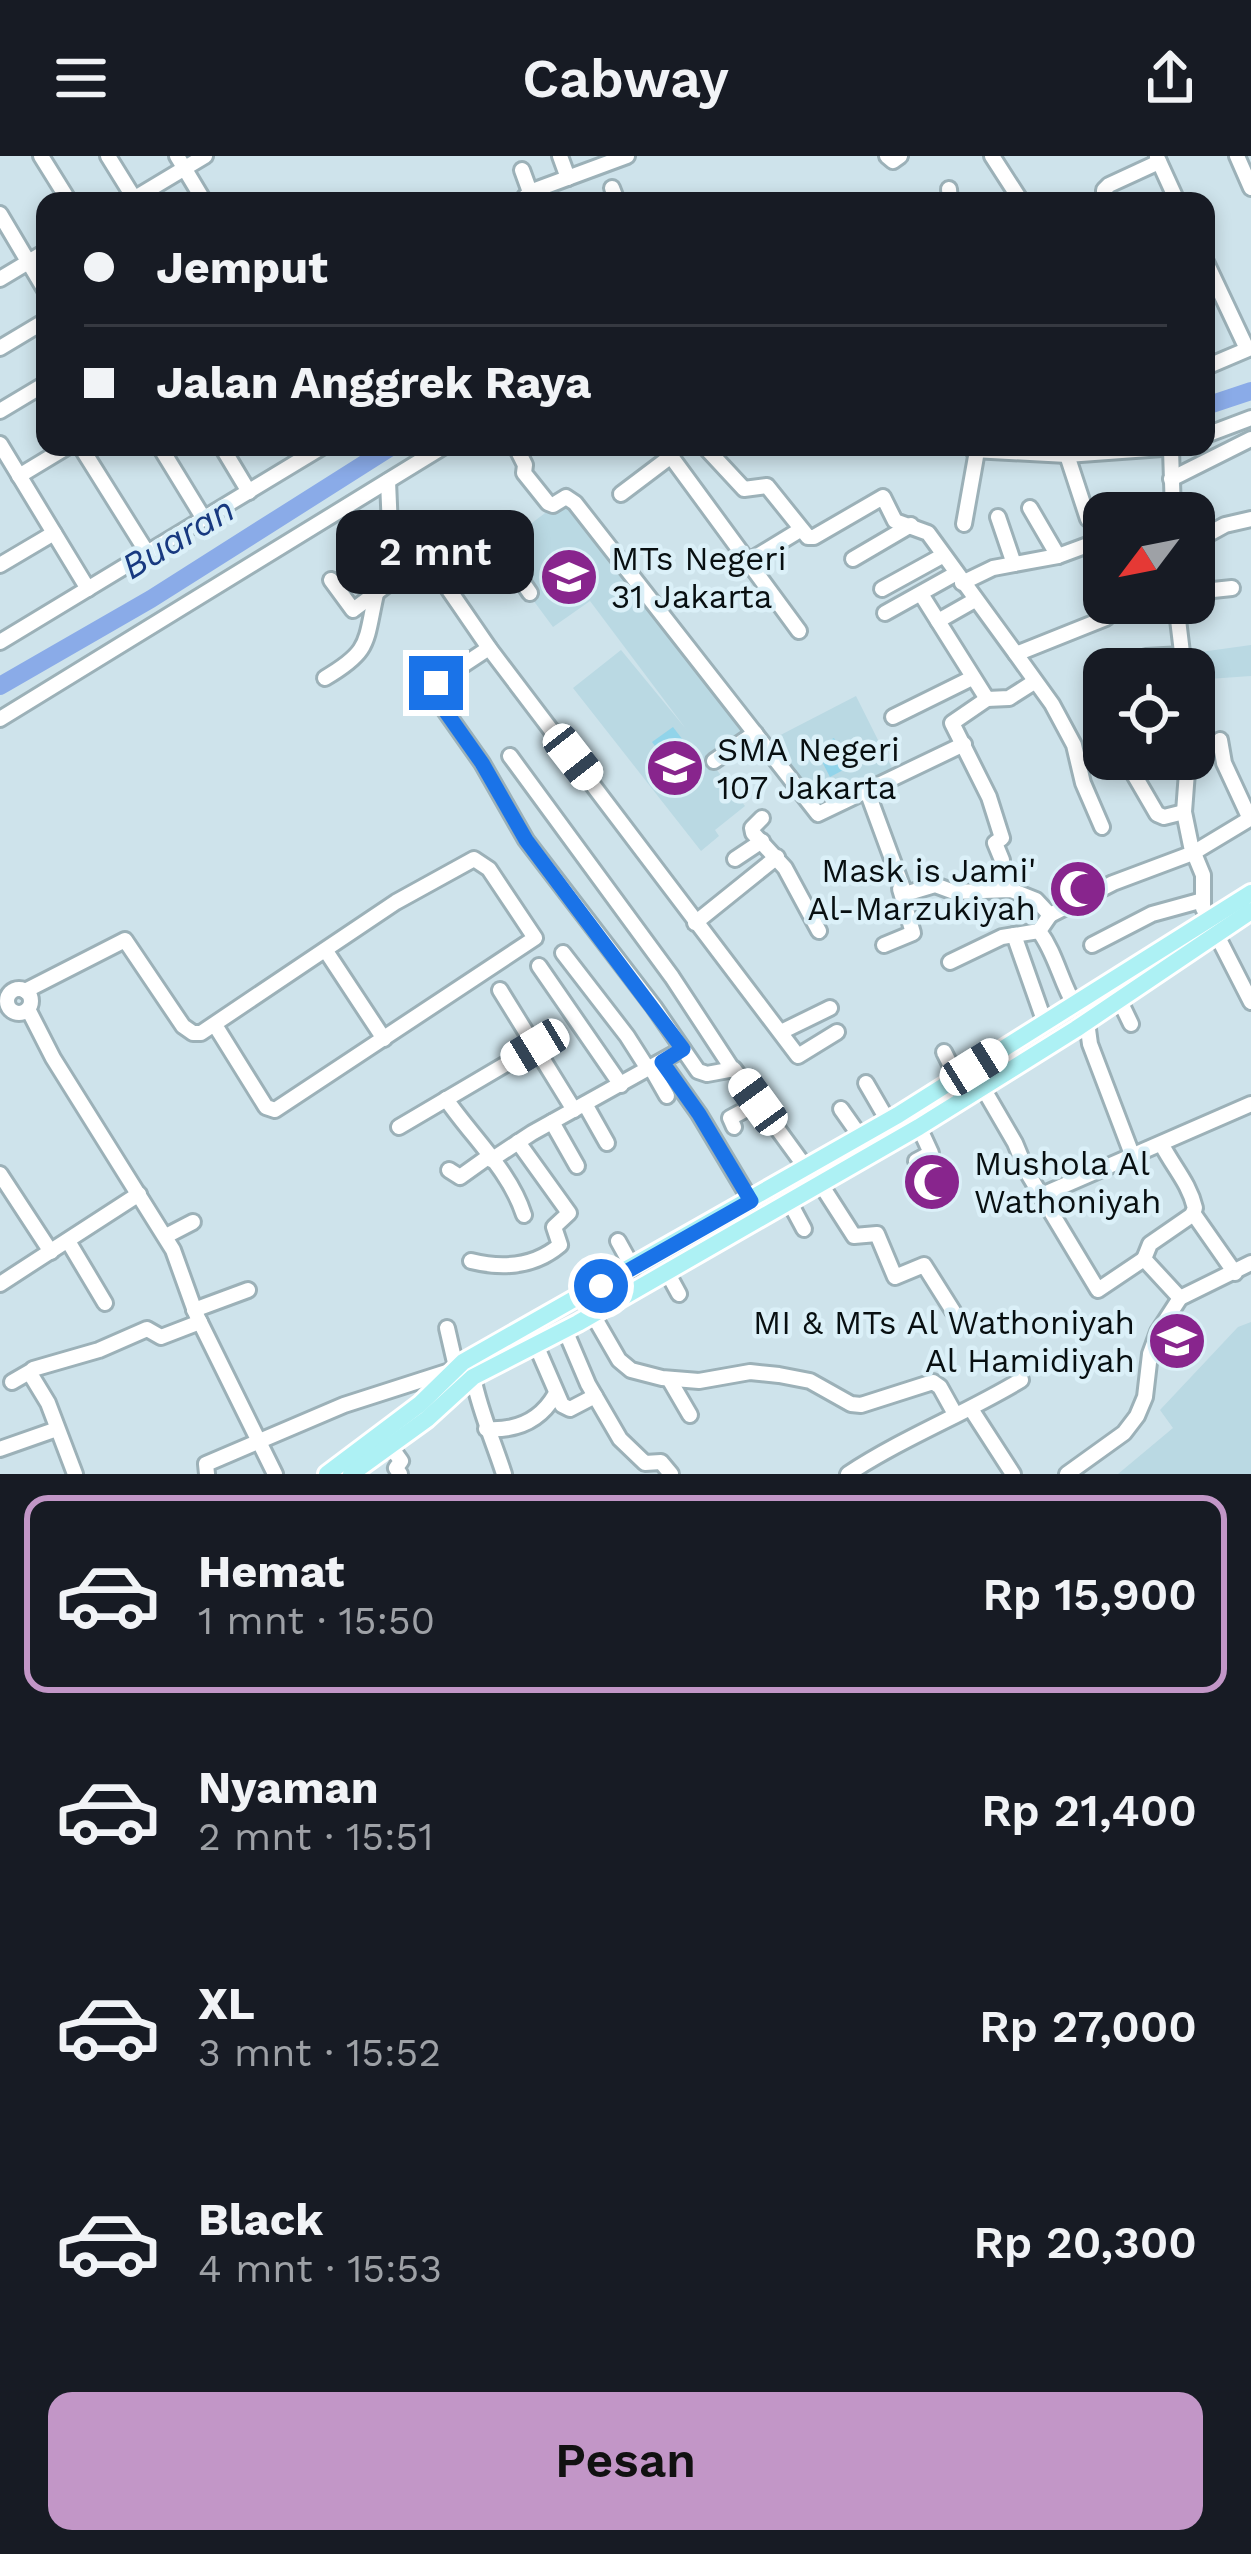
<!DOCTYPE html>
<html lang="id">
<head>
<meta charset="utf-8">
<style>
	:root { --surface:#171b24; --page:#242831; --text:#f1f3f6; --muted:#9ea1a6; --line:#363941; --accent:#c296c7 }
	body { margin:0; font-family:"Work Sans",sans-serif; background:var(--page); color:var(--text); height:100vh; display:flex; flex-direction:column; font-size:45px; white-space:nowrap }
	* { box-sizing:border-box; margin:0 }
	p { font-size:39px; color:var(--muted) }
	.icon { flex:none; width:66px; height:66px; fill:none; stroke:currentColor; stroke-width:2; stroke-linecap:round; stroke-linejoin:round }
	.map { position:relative; height:1318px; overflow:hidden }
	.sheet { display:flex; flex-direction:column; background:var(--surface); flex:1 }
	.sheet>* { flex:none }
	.top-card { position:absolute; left:36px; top:36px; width:1179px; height:264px; border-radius:24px; box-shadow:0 6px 18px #0003; display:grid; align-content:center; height:264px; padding:0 48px; background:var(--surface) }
	.needle { width:78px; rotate:238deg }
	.controls { position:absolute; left:1083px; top:336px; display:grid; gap:24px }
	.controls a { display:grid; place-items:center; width:132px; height:132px; border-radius:24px; background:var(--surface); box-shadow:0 6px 18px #0003; font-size:60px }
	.end { position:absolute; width:54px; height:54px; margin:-27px; border:15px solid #1a73e8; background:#fff; box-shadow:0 0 0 6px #fff }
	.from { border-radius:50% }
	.bubble { position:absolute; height:84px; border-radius:24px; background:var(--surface); box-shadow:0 6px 18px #0003; font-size:39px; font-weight:600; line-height:84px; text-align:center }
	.car { position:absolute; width:36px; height:72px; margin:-36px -18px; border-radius:15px; box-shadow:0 0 9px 3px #0007; background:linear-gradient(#fff 24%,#345 0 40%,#fff 0 76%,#345 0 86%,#fff 0) }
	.top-card b { display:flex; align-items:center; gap:42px; height:114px; font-size:45px }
	.top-card b+b { border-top:3px solid var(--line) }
	.top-card i { width:30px; height:30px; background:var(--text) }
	ul { padding:21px 0 0; list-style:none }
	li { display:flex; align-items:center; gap:36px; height:198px; margin:0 24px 18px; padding:0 24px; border:6px solid transparent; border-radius:24px }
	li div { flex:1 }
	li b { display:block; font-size:45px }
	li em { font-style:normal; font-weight:600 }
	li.on { border-color:var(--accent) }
	li>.icon { width:108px; height:108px; stroke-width:1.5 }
	.primary-button { display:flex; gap:24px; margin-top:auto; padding:24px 48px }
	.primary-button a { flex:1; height:138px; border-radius:24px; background:var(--accent); color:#111; font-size:48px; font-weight:600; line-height:138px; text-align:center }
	header { display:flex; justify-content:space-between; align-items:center; height:156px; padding:0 48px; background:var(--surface); font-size:54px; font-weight:600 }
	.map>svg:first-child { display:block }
	.built { fill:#bad9e3 }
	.green { fill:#91d4ea }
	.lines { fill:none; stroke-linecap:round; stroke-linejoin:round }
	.river { stroke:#8aabe8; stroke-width:18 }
	.minor-casing { stroke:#9cb1b8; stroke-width:20 }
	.major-casing { stroke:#fff; stroke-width:22 }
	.minor { stroke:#fff; stroke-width:14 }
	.major { stroke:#adf1f4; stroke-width:16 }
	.route { stroke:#1a73e8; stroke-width:15 }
	.labels { text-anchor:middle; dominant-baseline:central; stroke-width:9; stroke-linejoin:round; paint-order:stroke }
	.poi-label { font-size:33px; fill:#080f11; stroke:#dbf0f8; text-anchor:start }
	.water-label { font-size:36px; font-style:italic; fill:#173980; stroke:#dbf0f8 }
</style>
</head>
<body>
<header><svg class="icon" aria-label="menu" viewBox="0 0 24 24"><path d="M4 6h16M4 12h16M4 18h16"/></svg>Cabway<svg class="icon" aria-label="share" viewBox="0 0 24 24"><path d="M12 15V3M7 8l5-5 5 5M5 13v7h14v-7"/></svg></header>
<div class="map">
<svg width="1251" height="1318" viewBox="0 0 1251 1318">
	<rect width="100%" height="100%" fill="#cee3eb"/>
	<g class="built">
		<polygon points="565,342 651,458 657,454 747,576 709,604 745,650 715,674 719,680 701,695 573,532 621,494 686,573 590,445 553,471 499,398 511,389 508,385"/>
		<polygon points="1251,489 1251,520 1194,524 1194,513 1187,513 1186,498"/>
		<polygon points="856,540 894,616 816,652 767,586"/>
		<polygon points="1251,1166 1251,1318 1118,1318 1173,1272 1160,1254 1238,1171"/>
	</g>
	<g class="green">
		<polygon points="673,571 699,605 678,621 652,586"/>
		<polygon points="834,582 849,611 830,621 815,592"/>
	</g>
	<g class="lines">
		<g class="river">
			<polyline points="1206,250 1251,235"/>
			<polyline points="0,530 151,443 391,291"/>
		</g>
		<g class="minor-casing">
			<g id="minor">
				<polyline points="41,0 69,45"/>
				<polyline points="108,0 134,42"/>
				<polyline points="177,0 204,45"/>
				<polyline points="560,0 568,22"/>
				<polyline points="887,0 893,5 900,0"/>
				<polyline points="992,0 1021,45"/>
				<polyline points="1237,0 1251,32"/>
				<polyline points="1157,1 1177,45"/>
				<polyline points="522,14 530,36"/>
				<polyline points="612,32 617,45"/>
				<polyline points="949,33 950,45"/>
				<polyline points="130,45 205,0"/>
				<polyline points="526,45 525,41 535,34 627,0"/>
				<polyline points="1104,45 1104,34 1109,29 1159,6"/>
				<polyline points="0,58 45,134"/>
				<polyline points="1206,106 1247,193"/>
				<polyline points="0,123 45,96"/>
				<polyline points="0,192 45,165"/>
				<polyline points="1206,211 1251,192"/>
				<polyline points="0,255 45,228"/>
				<polyline points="1206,279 1251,262"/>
				<polyline points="0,288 88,433"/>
				<polyline points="81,291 148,398"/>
				<polyline points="160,291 204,363"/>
				<polyline points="222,291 249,336"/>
				<polyline points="516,291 525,309 524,317 548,347 553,349 566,341 575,347 818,658 964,588"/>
				<polyline points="664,291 799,475"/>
				<polyline points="705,291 744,333 767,330 808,381 814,381 883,341 895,365 928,377 1016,498 1106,462"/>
				<polyline points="1171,293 1173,357"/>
				<polyline points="973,294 1067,299 1176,291"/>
				<polyline points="1067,299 1088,363"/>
				<polyline points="19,320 67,291"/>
				<polyline points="1171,323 1251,283"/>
				<polyline points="388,325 391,396 407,414"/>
				<polyline points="621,338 670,301"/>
				<polyline points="1030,352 1058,400"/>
				<polyline points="998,361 1014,408"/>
				<polyline points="964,368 977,295"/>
				<polyline points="1194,386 1225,369 1251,363"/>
				<polyline points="853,403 911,369"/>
				<polyline points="749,405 800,374"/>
				<polyline points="0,409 54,377"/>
				<polyline points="432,409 489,492 798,900 837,876"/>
				<polyline points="331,424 353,454 407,414 506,402 530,437"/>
				<polyline points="962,427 993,412 1058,400 1104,383"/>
				<polyline points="882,433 942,400"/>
				<polyline points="1194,436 1232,432"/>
				<polyline points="921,438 987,543"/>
				<polyline points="1131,447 1137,457 1176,453"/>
				<polyline points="1176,447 1184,513"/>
				<polyline points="885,457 955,418"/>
				<polyline points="938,465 975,444"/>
				<polyline points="0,486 322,291"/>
				<polyline points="489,492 436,527 434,539 482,607 526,684 654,851 698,915 707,918 734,913 806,1012"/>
				<polyline points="1016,498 1052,548 1074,589 1083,627 1102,671"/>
				<polyline points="1146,501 1182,499"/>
				<path d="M325,522C371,495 365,487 376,438"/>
				<polyline points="893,561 972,522"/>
				<polyline points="0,563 443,291"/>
				<polyline points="1220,584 1224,607 1250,663"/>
				<polyline points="510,600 672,821 731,911"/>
				<polyline points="1125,603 1157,658 1164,661 1184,656"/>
				<polyline points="1188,603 1184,656 1191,690 1203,719 1203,752 1251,846"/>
				<polyline points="714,605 755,577"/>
				<path d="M867,635L905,738L935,729L954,736L1011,734L1036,744L1050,759L1039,775C1056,798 1060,824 1075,850"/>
				<polyline points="762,662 752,672 753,677 785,712 819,775"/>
				<polyline points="735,703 762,685"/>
				<polyline points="1003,733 1002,704 995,687 1002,682 989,641 952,567 987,543 1009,542 1034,526"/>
				<polyline points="1050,759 1113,727 1193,697 1251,662"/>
				<polyline points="695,767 777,701"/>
				<polyline points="1014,779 1045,867"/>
				<polyline points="884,789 913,777 900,733"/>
				<polyline points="1092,789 1152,758 1203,744"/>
				<polyline points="326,795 384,883"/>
				<polyline points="563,797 627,880 648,913"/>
				<polyline points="950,806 1002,781 1039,775"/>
				<polyline points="539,810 621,929"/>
				<circle cx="19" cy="845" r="12"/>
				<polyline points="500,834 574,954"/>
				<polyline points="25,835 125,784 183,870 193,877 201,877 396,746 474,703 489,713 535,782 275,954 266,951 215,869"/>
				<polyline points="1119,843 1131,868"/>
				<polyline points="28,853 53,902 173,1094 196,1158 275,1318"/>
				<polyline points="1087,866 1090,888 1133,1001"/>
				<polyline points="783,875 830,852"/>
				<polyline points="944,896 957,922"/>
				<polyline points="662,906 699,958 751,1045"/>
				<polyline points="651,912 667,940"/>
				<polyline points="866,927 888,965"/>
				<polyline points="983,932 1015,987 1027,1016 1098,1134 1144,1103 1180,1142"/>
				<path d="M446,943C472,981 510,1015 524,1059"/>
				<polyline points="585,948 607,987"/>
				<polyline points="841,953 860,980"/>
				<polyline points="552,966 577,1010"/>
				<polyline points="399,971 535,891"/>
				<polyline points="734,971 730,962 758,947"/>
				<polyline points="491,1004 532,977 683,893"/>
				<polyline points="916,1005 931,997 919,971"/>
				<polyline points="449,1014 460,1021 488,1001"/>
				<polyline points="0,1018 51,1096"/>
				<polyline points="820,1027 854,1080 877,1078 895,1121 924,1109 953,1155"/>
				<polyline points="1042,1039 1251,948"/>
				<polyline points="789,1045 804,1073"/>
				<polyline points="1193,1057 1235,1117"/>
				<polyline points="166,1080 193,1066"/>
				<polyline points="68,1085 105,1147"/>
				<polyline points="618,1085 633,1112"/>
				<path d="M1144,1103L1150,1088L1192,1059L1195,1052C1189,1027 1174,1012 1162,989"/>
				<path d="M471,1105C503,1113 534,1111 560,1089L554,1071L569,1057L518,986"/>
				<polyline points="667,1116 679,1138"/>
				<polyline points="0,1128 139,1038"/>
				<polyline points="194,1154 248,1134"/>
				<polyline points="593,1159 619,1204 631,1214 662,1222 699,1225 750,1216 779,1219 810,1225 851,1248 861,1249 933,1226 940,1231 955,1258"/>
				<polyline points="447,1172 456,1211"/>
				<polyline points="565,1174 588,1228 620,1283 645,1307 661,1306 671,1318"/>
				<polyline points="536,1189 562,1249 570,1253 595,1240"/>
				<path d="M473,1221C480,1256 493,1284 504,1318"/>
				<polyline points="669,1223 690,1259"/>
				<polyline points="12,1226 31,1215"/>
				<polyline points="971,1253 1013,1318"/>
				<path d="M486,1273C516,1275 540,1265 555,1239"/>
				<polyline points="391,1291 401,1305 396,1312 400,1318"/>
				<polyline points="0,1293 57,1273"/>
				<polyline points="75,1318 48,1247 31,1219 33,1213 99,1194 147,1173 161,1181 200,1166"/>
				<polyline points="207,1318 206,1308 344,1249 453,1214"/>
				<path d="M848,1318C904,1281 965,1258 1021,1224"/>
				<polyline points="1067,1318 1124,1277 1137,1260 1145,1241 1150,1198 1158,1176 1180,1142 1251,1107"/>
			</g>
		</g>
		<g class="major-casing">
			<g id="major">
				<polyline points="327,1318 420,1248 463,1206 898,959 1251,737"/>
				<polyline points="351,1318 427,1263 473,1221 578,1167 919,971 1076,873 1251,755"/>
			</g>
		</g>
		<use href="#minor" class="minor"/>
		<use href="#major" class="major"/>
	</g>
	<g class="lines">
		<polyline class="route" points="436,527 434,539 482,607 526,684 683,893 662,906 699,958 751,1045 601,1130"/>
	</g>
	<defs>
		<g id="school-disc" transform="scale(3)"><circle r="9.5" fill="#88258d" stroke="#dbf0f8"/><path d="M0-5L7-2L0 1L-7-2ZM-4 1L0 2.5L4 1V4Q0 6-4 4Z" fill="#fff"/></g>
		<g id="mosque-disc" transform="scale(3)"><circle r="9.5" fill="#88258d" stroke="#dbf0f8"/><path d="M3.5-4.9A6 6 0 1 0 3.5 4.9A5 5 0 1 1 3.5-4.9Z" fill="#fff"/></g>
	</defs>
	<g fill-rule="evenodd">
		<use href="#school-disc" x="569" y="421"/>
		<use href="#school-disc" x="675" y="612"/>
		<use href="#mosque-disc" x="1078" y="733"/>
		<use href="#mosque-disc" x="932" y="1026"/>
		<use href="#school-disc" x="1177" y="1185"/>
	</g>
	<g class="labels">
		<g class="poi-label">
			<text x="611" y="402">MTs Negeri<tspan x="611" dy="38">31 Jakarta</tspan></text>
			<text x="717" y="593">SMA Negeri<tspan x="717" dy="38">107 Jakarta</tspan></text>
			<text x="1036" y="714" text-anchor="end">Mask is Jami'<tspan x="1036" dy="38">Al-Marzukiyah</tspan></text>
			<text x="974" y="1007">Mushola Al<tspan x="974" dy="38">Wathoniyah</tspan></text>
			<text x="1135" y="1166" text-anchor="end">MI &amp; MTs Al Wathoniyah<tspan x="1135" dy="38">Al Hamidiyah</tspan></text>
		</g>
		<g class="water-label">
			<text transform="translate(178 382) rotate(-31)">Buaran</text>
		</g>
	</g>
</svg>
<div class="controls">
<a><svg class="needle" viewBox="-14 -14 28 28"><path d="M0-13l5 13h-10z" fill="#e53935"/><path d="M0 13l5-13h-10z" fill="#9ea1a6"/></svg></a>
<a><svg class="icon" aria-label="locate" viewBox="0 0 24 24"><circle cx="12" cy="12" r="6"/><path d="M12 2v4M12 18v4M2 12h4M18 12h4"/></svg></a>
</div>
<i class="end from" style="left:601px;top:1130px"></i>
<i class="end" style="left:436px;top:527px"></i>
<div class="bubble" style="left:336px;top:354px;width:198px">2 mnt</div>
<i class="car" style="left:573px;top:601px;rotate:142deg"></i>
<i class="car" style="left:535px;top:891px;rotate:239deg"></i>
<i class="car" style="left:974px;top:911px;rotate:58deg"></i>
<i class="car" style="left:758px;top:946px;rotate:324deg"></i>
<div class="top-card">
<b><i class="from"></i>Jemput</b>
<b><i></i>Jalan Anggrek Raya</b>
</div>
</div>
<section class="sheet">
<ul>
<li class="on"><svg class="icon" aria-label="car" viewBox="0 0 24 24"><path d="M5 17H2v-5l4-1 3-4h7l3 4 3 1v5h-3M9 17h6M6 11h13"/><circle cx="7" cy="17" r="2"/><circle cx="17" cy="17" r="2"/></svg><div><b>Hemat</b><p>1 mnt · 15:50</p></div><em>Rp 15,900</em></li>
<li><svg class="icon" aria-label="car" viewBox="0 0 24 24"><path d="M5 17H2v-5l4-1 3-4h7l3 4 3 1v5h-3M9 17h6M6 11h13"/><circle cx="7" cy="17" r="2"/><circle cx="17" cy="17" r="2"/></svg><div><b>Nyaman</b><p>2 mnt · 15:51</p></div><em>Rp 21,400</em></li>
<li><svg class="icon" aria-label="car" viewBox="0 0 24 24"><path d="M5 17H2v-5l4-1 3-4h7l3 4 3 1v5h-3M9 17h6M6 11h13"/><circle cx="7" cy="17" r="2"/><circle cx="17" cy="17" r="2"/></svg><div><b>XL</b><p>3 mnt · 15:52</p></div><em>Rp 27,000</em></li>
<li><svg class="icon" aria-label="car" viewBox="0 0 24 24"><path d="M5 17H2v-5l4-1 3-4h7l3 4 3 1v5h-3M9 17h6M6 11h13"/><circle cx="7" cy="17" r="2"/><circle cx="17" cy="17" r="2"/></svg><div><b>Black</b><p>4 mnt · 15:53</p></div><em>Rp 20,300</em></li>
</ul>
<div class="primary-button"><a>Pesan</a></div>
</section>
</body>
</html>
